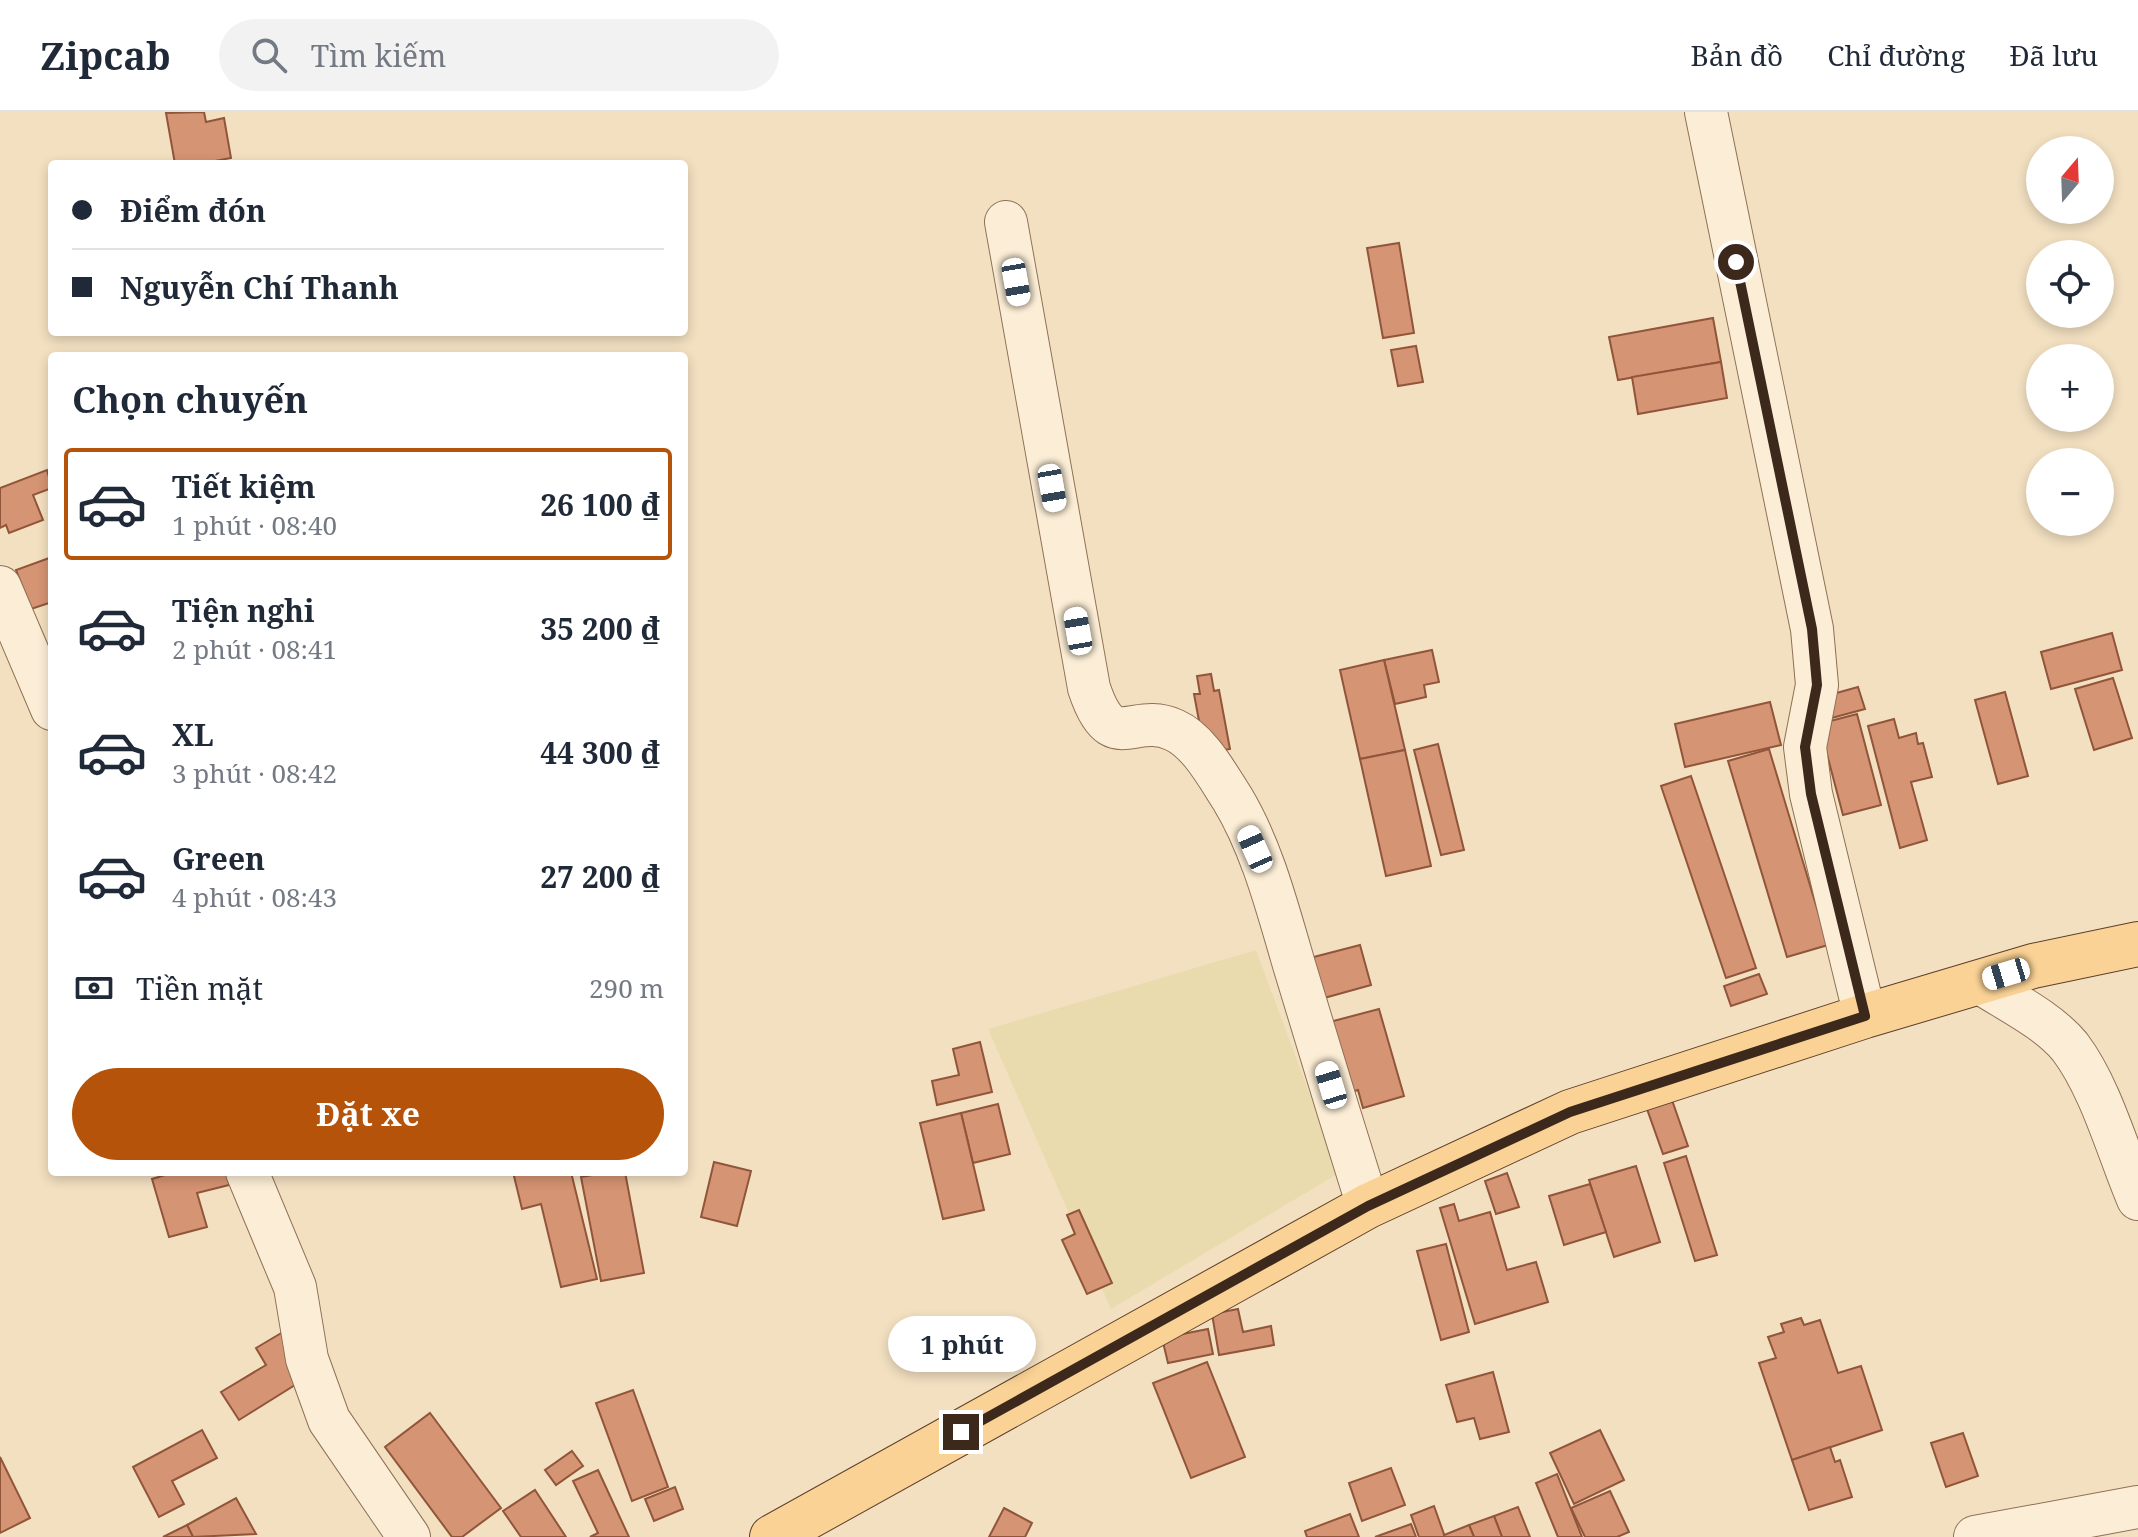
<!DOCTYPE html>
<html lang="vi">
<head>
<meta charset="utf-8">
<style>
	:root { --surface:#fff; --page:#f2f2f3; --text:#1f2937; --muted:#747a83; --line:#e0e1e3; --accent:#b45309 }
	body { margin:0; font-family:"Noto Serif",serif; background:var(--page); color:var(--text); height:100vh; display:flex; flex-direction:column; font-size:30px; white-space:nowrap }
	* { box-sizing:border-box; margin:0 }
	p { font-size:26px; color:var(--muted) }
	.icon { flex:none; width:44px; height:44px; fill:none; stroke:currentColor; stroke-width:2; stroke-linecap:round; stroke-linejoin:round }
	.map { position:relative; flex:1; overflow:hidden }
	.panel { position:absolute; left:48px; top:240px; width:640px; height:824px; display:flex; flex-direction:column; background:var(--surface); border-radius:8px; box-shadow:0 4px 12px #0003 }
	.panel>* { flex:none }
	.banner { position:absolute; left:48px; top:48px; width:640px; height:176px; border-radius:8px; box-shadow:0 4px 12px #0003; display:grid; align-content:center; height:176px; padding:0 24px; background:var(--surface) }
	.needle { width:52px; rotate:19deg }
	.buttons { position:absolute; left:2026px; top:24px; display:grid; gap:16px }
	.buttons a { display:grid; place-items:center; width:88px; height:88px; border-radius:50%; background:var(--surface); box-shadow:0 4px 12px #0003; font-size:40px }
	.end { position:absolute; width:36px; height:36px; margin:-18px; border:10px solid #3d291c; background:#fff; box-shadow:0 0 0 4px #fff }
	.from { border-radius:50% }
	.bubble { position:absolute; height:56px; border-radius:28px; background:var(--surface); box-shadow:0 4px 12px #0003; font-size:26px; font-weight:700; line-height:56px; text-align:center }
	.car { position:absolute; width:24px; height:48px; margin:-24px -12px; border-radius:10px; box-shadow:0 0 6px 2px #0007; background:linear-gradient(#fff 24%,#345 0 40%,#fff 0 76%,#345 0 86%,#fff 0) }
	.banner b { display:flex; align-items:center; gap:28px; height:76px; font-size:30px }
	.banner b+b { border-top:2px solid var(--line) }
	.banner i { width:20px; height:20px; background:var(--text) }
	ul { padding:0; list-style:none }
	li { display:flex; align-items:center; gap:24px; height:112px; margin:0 16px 12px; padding:0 8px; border:4px solid transparent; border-radius:8px }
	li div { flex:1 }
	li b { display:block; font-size:30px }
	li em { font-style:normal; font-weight:700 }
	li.selected { border-color:var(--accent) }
	li>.icon { width:72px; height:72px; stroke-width:1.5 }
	h2 { padding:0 24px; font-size:36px; line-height:96px }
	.pay { display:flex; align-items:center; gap:20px; height:88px; padding:0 24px; font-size:30px }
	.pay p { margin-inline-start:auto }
	.button { display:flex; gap:16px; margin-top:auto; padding:16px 24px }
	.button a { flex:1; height:92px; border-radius:48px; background:var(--accent); color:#fff; font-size:32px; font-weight:700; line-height:92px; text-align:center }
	header { display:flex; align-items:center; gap:48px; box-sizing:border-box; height:112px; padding:0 40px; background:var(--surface); border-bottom:2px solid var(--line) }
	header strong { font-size:38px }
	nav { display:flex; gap:44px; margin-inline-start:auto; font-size:28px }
	.search { width:560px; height:72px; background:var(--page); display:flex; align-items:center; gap:20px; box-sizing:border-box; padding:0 28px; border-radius:44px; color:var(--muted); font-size:30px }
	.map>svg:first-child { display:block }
	.farmland { fill:#e9dbae }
	.building { fill:#d59473; stroke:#91553a; stroke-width:2 }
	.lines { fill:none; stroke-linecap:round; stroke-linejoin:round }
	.minor-casing { stroke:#8f7056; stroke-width:44 }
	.major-casing { stroke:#5c3e2b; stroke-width:46 }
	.minor { stroke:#fceed6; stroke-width:42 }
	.major { stroke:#fad295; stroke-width:44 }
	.route { stroke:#3d291c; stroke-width:10 }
</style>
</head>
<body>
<header>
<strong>Zipcab</strong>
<div class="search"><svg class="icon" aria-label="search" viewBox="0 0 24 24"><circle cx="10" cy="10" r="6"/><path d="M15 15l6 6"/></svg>Tìm kiếm</div>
<nav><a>Bản đồ</a><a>Chỉ đường</a><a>Đã lưu</a></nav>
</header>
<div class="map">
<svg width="2138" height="1425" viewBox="0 0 2138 1425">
	<rect width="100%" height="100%" fill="#f3e0c1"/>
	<polygon class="farmland" points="1256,838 1339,1061 1111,1197 988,917"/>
	<g class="building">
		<polygon points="204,0 206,10 224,6 231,46 199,52 175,52 166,1"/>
		<polygon points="1399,131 1414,221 1383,226 1367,136"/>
		<polygon points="1713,206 1721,250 1618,268 1609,225"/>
		<polygon points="1416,234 1423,270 1398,274 1391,238"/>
		<polygon points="1721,250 1727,286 1638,302 1632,265"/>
		<polygon points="47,358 52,376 33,383 43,408 9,421 6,413 0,416 0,376"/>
		<polygon points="52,445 52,490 31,497 16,458"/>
		<polygon points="2112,521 2122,558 2051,577 2041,540"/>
		<polygon points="1432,538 1439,570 1424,573 1426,585 1395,592 1384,548"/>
		<polygon points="1384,548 1405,638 1360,647 1340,558"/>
		<polygon points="1211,562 1214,579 1219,578 1230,637 1205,641 1194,582 1200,582 1197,564"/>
		<polygon points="2113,566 2132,626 2094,638 2075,577"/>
		<polygon points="1858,575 1865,597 1828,607 1822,585"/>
		<polygon points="2005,580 2028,664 1998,672 1975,588"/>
		<polygon points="1770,590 1781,633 1685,655 1675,612"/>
		<polygon points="1857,602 1881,693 1843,703 1819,612"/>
		<polygon points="1894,607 1899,626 1916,621 1918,632 1923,631 1932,665 1911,670 1927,728 1900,736 1868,614"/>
		<polygon points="1438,632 1464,738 1441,743 1414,638"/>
		<polygon points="1769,637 1828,833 1787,845 1728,649"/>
		<polygon points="1405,638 1431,754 1386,764 1360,647"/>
		<polygon points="1691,664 1756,856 1726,866 1661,674"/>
		<polygon points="1360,833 1371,873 1317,888 1306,847"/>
		<polygon points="1759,862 1767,882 1731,894 1724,874"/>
		<polygon points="1379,897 1404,984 1363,996 1358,978 1341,983 1322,912"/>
		<polygon points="980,930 992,980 937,993 932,969 959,963 953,937"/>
		<polygon points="1672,988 1688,1034 1663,1042 1647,997"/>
		<polygon points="998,992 1010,1042 973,1051 961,1001"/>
		<polygon points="961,1001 984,1098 943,1107 920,1011"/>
		<polygon points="1686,1044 1717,1143 1695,1149 1664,1051"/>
		<polygon points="714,1050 751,1059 737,1114 701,1105"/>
		<polygon points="1636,1054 1660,1130 1614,1145 1589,1068"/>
		<polygon points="175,1060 234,1060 237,1071 197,1081 207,1115 169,1125 152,1067"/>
		<polygon points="513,1060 571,1060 597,1167 561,1175 541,1092 522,1097"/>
		<polygon points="609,1060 625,1060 644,1161 601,1169 581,1065"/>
		<polygon points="1507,1061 1519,1095 1496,1102 1485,1069"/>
		<polygon points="1590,1072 1606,1120 1564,1133 1549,1084"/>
		<polygon points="1454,1092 1459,1109 1490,1100 1507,1158 1536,1150 1548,1190 1475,1212 1440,1096"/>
		<polygon points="1079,1098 1112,1171 1087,1182 1062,1128 1075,1122 1067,1103"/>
		<polygon points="1446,1132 1469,1220 1441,1228 1417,1139"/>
		<polygon points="1238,1197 1243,1220 1271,1214 1274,1233 1219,1243 1212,1202"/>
		<polygon points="1801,1206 1804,1213 1820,1208 1838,1261 1861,1254 1882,1318 1792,1348 1759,1251 1776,1246 1768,1225 1784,1220 1781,1212"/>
		<polygon points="1208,1217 1213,1242 1168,1251 1162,1226"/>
		<polygon points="283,1220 311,1263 239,1308 221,1280 266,1253 256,1236"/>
		<polygon points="1207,1250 1245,1345 1191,1366 1153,1271"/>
		<polygon points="1493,1260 1509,1320 1480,1327 1474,1306 1457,1310 1446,1273"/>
		<polygon points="633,1278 668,1375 632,1389 596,1291"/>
		<polygon points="430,1301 501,1396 462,1425 452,1425 385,1335"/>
		<polygon points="202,1318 217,1346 172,1369 184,1392 159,1405 133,1355"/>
		<polygon points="1600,1318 1624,1368 1574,1392 1550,1341"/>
		<polygon points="1963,1321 1978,1364 1946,1375 1931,1331"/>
		<polygon points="1830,1335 1835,1350 1840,1348 1852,1385 1809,1398 1792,1348"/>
		<polygon points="572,1339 583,1354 556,1373 545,1358"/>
		<polygon points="0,1345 30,1406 0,1421"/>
		<polygon points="1391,1356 1405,1393 1362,1409 1349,1371"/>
		<polygon points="598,1358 629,1425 590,1425 598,1421 573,1369"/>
		<polygon points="1557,1362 1582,1425 1558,1425 1536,1371"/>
		<polygon points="675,1375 683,1397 654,1409 645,1387"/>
		<polygon points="535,1378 566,1425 521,1425 503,1399"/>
		<polygon points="1610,1379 1629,1420 1617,1425 1585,1425 1571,1396"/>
		<polygon points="236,1386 256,1422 193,1425 187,1413"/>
		<polygon points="1434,1394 1445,1425 1419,1425 1411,1403"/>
		<polygon points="1518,1395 1530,1425 1502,1425 1494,1404"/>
		<polygon points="1004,1396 1032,1411 1025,1425 989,1425"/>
		<polygon points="1350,1402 1359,1425 1307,1425 1305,1419"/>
		<polygon points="1494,1404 1502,1425 1474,1425 1469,1413"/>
		<polygon points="1411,1412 1416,1425 1375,1425"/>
		<polygon points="187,1413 193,1425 163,1425"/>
		<polygon points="1469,1413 1474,1425 1445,1425 1444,1423"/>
	</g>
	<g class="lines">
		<g class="minor-casing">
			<g id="minor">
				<polyline points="1706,0 1812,517 1817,573 1805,635 1811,682 1865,904"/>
				<path d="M1006,110L1089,576C1112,646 1132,599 1174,618C1199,629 1217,663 1232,686C1263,737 1278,799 1295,856C1319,935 1343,1015 1368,1094"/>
				<polyline points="0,475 52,597"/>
				<path d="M1979,870C2008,889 2048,908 2070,935C2101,976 2118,1040 2138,1087"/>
				<polyline points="247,1060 295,1175 307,1247 329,1308 409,1425"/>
				<polyline points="1975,1425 2138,1395"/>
			</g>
		</g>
		<g class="major-casing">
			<polyline id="major" points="772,1425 1368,1094 1570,1000 1865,904 2033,854 2138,832"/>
		</g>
		<use href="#minor" class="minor"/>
		<use href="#major" class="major"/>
	</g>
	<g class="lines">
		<polyline class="route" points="961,1320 1368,1094 1570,1000 1865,904 1811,682 1805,635 1817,573 1812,517 1736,150"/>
	</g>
</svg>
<div class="buttons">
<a><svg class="needle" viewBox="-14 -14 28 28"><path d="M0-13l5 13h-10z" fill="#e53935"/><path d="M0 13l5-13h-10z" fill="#747a83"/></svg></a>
<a><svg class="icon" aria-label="locate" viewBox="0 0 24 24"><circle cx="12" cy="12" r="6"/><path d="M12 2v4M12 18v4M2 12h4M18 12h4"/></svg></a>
<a>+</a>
<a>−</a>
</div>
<i class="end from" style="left:1736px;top:150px"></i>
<i class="end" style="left:961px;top:1320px"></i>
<div class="bubble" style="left:888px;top:1204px;width:148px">1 phút</div>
<i class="car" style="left:1016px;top:170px;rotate:170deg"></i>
<i class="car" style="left:1052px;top:376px;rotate:170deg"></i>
<i class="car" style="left:1078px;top:519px;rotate:350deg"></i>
<i class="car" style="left:1255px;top:737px;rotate:336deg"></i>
<i class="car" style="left:2006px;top:862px;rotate:253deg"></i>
<i class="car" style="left:1331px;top:973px;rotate:343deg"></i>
<div class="banner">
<b><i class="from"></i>Điểm đón</b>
<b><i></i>Nguyễn Chí Thanh</b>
</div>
<section class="panel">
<h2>Chọn chuyến</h2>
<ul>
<li class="selected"><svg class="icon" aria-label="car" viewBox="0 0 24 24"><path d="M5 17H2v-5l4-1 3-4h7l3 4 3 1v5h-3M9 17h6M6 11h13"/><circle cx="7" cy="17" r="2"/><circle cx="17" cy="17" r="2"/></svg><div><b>Tiết kiệm</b><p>1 phút · 08:40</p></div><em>26 100 ₫</em></li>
<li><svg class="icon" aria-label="car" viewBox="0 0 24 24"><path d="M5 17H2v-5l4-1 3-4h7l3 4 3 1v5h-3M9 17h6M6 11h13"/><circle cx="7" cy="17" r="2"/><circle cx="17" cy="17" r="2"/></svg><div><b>Tiện nghi</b><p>2 phút · 08:41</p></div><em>35 200 ₫</em></li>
<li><svg class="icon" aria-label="car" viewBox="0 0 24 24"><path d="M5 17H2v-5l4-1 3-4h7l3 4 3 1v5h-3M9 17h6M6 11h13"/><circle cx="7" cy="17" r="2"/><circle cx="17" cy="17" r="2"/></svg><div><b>XL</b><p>3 phút · 08:42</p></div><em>44 300 ₫</em></li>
<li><svg class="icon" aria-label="car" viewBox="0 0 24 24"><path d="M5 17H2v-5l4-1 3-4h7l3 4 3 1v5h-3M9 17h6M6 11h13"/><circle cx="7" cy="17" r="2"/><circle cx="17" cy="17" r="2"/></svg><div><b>Green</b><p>4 phút · 08:43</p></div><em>27 200 ₫</em></li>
</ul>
<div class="pay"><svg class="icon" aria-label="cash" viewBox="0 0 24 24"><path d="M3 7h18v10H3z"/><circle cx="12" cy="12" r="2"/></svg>Tiền mặt<p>290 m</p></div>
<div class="button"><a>Đặt xe</a></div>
</section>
</div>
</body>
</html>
